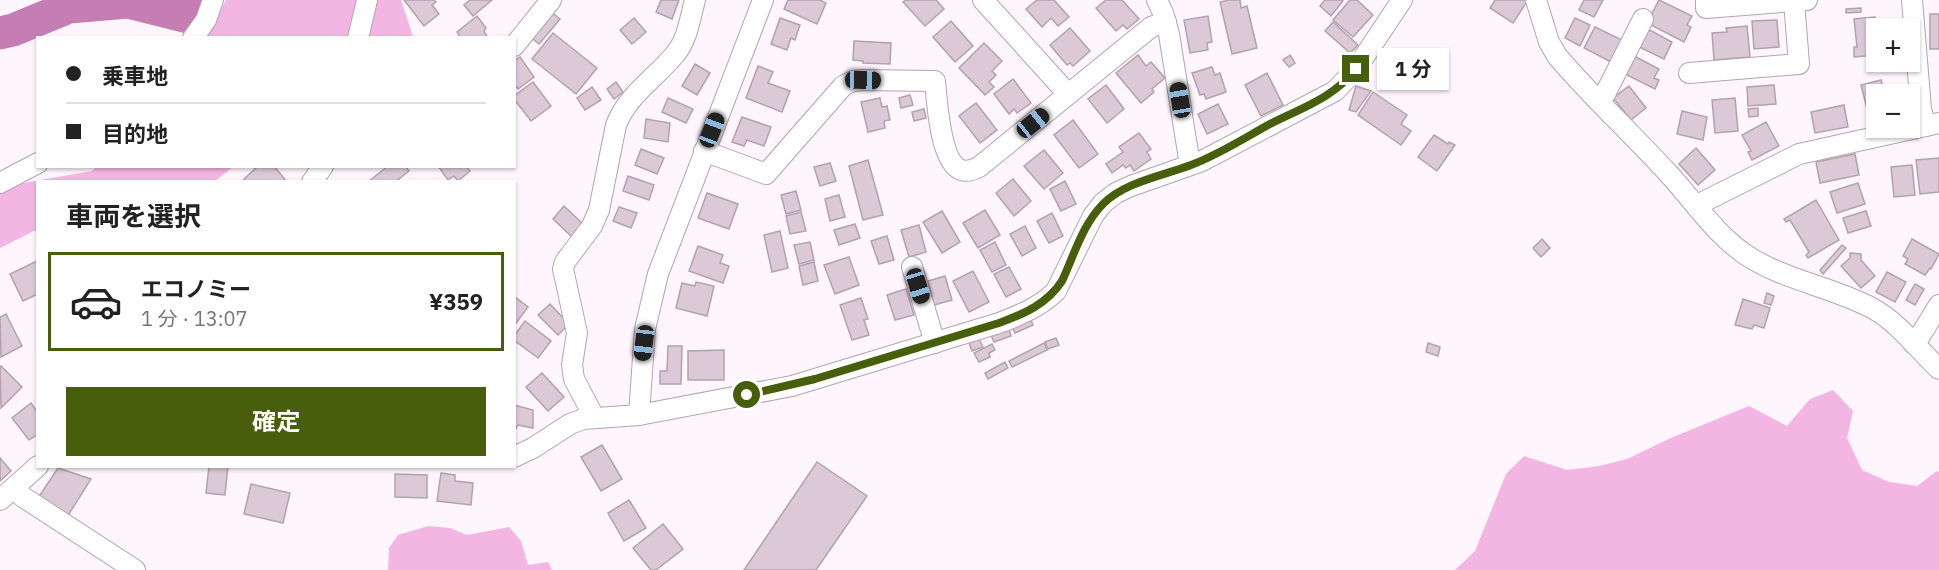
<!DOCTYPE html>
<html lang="ja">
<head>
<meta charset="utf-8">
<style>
	:root { --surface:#fff; --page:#f6f6f6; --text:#222; --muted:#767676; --line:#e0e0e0; --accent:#475f0c }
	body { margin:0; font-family:"IBM Plex Sans","Noto Sans JP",sans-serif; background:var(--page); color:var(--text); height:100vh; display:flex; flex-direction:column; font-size:22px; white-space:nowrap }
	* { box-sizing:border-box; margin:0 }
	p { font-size:20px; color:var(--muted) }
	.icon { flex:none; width:33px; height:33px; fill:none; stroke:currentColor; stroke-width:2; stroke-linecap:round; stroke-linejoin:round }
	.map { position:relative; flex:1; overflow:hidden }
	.side { position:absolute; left:36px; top:180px; width:480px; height:288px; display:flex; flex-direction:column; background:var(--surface); border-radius:0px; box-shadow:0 2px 4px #0004 }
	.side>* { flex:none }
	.top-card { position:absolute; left:36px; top:36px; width:480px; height:132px; border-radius:0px; box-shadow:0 2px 4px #0004; display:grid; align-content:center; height:132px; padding:0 30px; background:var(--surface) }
	.controls { position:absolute; left:1866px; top:18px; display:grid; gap:12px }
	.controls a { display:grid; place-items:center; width:54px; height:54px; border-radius:0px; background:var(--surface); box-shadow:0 2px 4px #0004; font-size:30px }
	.end { position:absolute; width:27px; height:27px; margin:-14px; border:8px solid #475f0c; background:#fff; box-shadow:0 0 0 3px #fff }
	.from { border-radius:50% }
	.bubble { position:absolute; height:42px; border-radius:0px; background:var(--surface); box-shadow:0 2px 4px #0004; font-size:20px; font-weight:700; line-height:42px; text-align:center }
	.car { position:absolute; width:18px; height:36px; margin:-18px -9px; border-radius:8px; box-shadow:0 0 4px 2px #0007; background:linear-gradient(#222 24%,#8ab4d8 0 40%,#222 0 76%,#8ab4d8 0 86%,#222 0) }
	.top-card b { display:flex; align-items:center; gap:21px; height:57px; font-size:22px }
	.top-card b+b { border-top:2px solid var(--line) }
	.top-card i { width:15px; height:15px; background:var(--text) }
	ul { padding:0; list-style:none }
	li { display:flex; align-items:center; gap:18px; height:99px; margin:0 12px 9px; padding:0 18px; border:3px solid var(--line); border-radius:0px }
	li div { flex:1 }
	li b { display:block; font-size:22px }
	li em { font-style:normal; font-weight:700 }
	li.on { border-color:var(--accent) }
	li>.icon { width:54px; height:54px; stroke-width:1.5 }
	h2 { padding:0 30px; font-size:27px; line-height:72px }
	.button { display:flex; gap:12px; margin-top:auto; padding:12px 30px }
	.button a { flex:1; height:69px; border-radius:0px; background:var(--accent); color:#fff; font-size:24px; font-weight:700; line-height:69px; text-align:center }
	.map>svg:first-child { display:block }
	.green { fill:#f3b6e3 }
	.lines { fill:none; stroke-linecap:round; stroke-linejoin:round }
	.river { stroke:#c47eb4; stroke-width:33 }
	.building { fill:#dbcad6; stroke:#b1a2ad; stroke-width:1.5 }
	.minor-casing { stroke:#b4a4b0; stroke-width:22 }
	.minor { stroke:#fff; stroke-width:20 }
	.route { stroke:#475f0c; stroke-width:8 }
</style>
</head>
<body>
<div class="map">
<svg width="1939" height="570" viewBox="0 0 1939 570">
	<rect width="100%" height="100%" fill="#fff5fc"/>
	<g class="green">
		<polygon points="226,0 401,0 413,37 204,38"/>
		<polygon points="96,167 233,167 215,181 38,182 37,231 34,231 0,248 0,193 18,184 92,171"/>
		<polygon points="1833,390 1853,411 1847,438 1862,470 1889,482 1917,486 1937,471 1939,472 1939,570 1455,570 1475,551 1506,474 1524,456 1567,470 1599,466 1627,459 1673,437 1749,406 1787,426 1810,399"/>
		<polygon points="428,526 450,528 467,535 509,527 521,541 528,565 548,562 552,570 388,570 389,548 398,535"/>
	</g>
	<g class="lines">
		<polyline class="river" points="0,33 13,30 69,7 128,2 188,17 195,0"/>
	</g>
	<g class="building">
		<polygon points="404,0 434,0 436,2 432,5 439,14 424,26"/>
		<polygon points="470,0 492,0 473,16 464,5"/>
		<polygon points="661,0 679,0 672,19 656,12"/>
		<polygon points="788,0 820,0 826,3 817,24 784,9"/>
		<polygon points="906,0 936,0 944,9 925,26 903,2"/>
		<polygon points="1037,0 1054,0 1069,17 1058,26 1051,18 1042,27 1026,9"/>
		<polygon points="1106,0 1122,0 1139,19 1127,29 1123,25 1116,31 1096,8"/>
		<polygon points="1229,0 1240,0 1241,8 1247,6 1257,48 1232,54 1220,2"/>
		<polygon points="1325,0 1341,0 1343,1 1331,16 1320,6"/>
		<polygon points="1350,0 1357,0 1373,15 1353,37 1333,20"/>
		<polygon points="1495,0 1528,0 1513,23 1490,8"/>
		<polygon points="1584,0 1603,0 1594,17 1579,10"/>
		<polygon points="1659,0 1692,16 1687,25 1691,27 1684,42 1647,23"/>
		<polygon points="1861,8 1861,12 1846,13 1846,9"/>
		<polygon points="550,11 560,19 539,44 528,35"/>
		<rect x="1930" y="14" width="9" height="35"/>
		<polygon points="477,16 486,28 484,31 488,38 461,38 457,32"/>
		<polygon points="1208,16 1212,42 1207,43 1208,50 1190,53 1184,20"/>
		<polygon points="1875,17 1876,55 1854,57 1854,47 1857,47 1854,19"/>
		<polygon points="634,18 646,32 632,44 620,30"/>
		<polygon points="780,18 800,25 795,40 791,38 787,50 771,44"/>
		<polygon points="1575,18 1590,25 1580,46 1565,38"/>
		<polygon points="1777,20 1779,47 1754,49 1752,21"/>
		<polygon points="951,21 973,46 955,62 933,37"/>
		<polygon points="1333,22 1358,45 1350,53 1325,31"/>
		<polygon points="1747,26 1750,57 1714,60 1712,33 1727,32 1726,28"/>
		<polygon points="1595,27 1624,41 1613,63 1584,48"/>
		<polygon points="1644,27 1672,42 1664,59 1635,45"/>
		<polygon points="1070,28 1090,51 1073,66 1070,63 1067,65 1050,45"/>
		<polygon points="553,33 597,68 576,94 532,59"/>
		<polygon points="854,41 891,43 890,64 863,63 863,61 853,60"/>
		<polygon points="984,43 1002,61 992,71 996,75 989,82 994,87 985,95 959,68"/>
		<polygon points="1138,55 1146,66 1151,62 1165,78 1152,89 1154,92 1141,103 1116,73"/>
		<polygon points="1290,55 1295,63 1289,67 1283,60"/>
		<polygon points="1634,56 1659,69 1654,78 1659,80 1655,89 1625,74"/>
		<polygon points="520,57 534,77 518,89 514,84 514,61"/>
		<polygon points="695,64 710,73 697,95 682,86"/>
		<polygon points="758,66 773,72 768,83 790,91 782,112 746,98"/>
		<polygon points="1212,67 1215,75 1220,73 1226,92 1206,99 1204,94 1200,95 1192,73"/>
		<polygon points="1267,73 1283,105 1261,116 1245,85"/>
		<polygon points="1013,79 1031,103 1017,113 1014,109 1009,114 994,94"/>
		<polygon points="1881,80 1885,94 1876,94 1876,116 1869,117 1861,85"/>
		<polygon points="533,82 551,106 531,121 514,99 514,96"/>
		<polygon points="616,82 623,92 614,99 607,89"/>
		<polygon points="1106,85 1124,109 1107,123 1088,99"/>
		<polygon points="1774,85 1776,104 1748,106 1747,87"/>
		<polygon points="1356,86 1371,91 1356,112 1349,110"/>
		<polygon points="1629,86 1646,108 1631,120 1613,98"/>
		<polygon points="592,87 601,100 585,110 577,98"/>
		<polygon points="1373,92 1407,115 1401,124 1411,131 1401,145 1358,115"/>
		<polygon points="910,95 913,105 901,108 899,98"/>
		<polygon points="668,98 693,109 686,123 662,112"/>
		<polygon points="880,98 882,107 887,106 890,120 884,121 885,128 868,132 861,102"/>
		<polygon points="1735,98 1738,131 1715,133 1712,100"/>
		<polygon points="976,103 997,130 980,143 959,116"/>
		<polygon points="1218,104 1228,124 1207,134 1198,114"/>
		<polygon points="1844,105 1848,127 1815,133 1811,112"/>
		<polygon points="1758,108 1758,116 1749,117 1748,109"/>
		<polygon points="924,109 926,118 914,121 912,112"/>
		<polygon points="1682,111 1707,117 1703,140 1677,134"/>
		<polygon points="742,117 771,127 764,146 747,140 744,146 732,142"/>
		<polygon points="646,119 670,123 668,142 644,138"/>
		<polygon points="1073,120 1098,154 1079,168 1054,135"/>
		<polygon points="1766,122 1779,146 1752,160 1748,152 1751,151 1742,135"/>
		<polygon points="1139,133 1151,149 1147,152 1151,159 1134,171 1130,165 1126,168 1123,165 1112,173 1106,164 1123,152 1119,147"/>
		<polygon points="1434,135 1448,144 1449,142 1455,145 1437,171 1418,157"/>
		<polygon points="1696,148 1715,170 1698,185 1679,164"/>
		<polygon points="641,149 664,158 657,174 635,165"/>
		<polygon points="1044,150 1063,173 1044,189 1024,166"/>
		<polygon points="1855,154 1859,175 1820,183 1816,162"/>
		<polygon points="1939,158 1939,192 1920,194 1916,160"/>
		<polygon points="868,160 883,215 863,220 849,166"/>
		<polygon points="830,163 836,181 820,186 814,167"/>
		<polygon points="1912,165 1915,195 1894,197 1891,167"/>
		<polygon points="258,166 274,166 287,182 246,182 244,179"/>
		<polygon points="388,166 405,166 409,171 395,182 368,182"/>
		<polygon points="438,166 466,166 470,171 458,181 454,176 448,180"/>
		<polygon points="628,176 654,185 649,200 623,191"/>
		<polygon points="1013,179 1031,201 1014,216 996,193"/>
		<polygon points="1065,181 1076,204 1061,211 1050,189"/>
		<polygon points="1858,183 1865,204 1837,213 1830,192"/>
		<polygon points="796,191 801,210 786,214 781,195"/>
		<polygon points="707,193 738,204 729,229 698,218"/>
		<polygon points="839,195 845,217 830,221 825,199"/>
		<polygon points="1816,200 1839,240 1808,258 1806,255 1809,252 1790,220 1786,222 1784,219"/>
		<polygon points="564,206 583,224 572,237 553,219"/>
		<polygon points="619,207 637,213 631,228 613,221"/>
		<polygon points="985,210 1000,235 978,248 963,223"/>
		<polygon points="942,211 960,242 942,253 923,222"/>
		<polygon points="1866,211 1871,226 1848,233 1843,218"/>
		<polygon points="801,212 806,231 790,234 786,216"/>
		<polygon points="1052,213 1063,236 1049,243 1037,221"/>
		<polygon points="855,224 860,238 839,245 834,230"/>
		<polygon points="919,225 926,252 909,257 901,230"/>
		<polygon points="1025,226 1036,248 1022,256 1010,234"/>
		<polygon points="780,231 788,268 772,272 764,235"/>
		<polygon points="887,236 894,260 879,264 871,241"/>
		<polygon points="1542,239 1550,248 1541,257 1533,248"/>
		<polygon points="1912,239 1939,254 1931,269 1930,268 1925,275 1905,264 1908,259 1903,256"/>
		<polygon points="810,242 814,260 799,264 794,245"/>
		<polygon points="995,242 1006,265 992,272 980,250"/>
		<polygon points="1842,245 1846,248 1823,274 1820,270"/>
		<polygon points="698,246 723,255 720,263 729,266 723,283 689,271"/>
		<polygon points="1850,253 1861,254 1861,260 1875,276 1861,288 1841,266 1850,258"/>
		<polygon points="849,257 859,285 835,294 824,265"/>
		<polygon points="37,261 38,294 23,301 10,274"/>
		<polygon points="814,262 818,281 803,285 799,266"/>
		<polygon points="1009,267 1021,289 1006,297 994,274"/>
		<polygon points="973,271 989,302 969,312 953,281"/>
		<polygon points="1887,272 1906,282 1895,302 1876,292"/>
		<polygon points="945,276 952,300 934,305 928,281"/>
		<polygon points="696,282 714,286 707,316 676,308 682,283 695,286"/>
		<polygon points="1915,284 1924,289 1915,305 1906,300"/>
		<polygon points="906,289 914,315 895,320 887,295"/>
		<polygon points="1767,293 1774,296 1771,305 1764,303"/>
		<polygon points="515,297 528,307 514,326 514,297"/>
		<polygon points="861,298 868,319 864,320 869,335 852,340 840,305"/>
		<polygon points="1743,299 1770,308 1764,328 1754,325 1752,329 1735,325"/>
		<polygon points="550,304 569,324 558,335 538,315"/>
		<polygon points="6,314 22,346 1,357 0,317"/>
		<polygon points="1030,318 1033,325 1015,333 1012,327"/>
		<polygon points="525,321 551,341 538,358 514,340 514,336"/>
		<polygon points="1009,329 1011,336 994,342 991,335"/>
		<polygon points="978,337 983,347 972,351 968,340"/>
		<polygon points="1056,338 1059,345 1048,349 1045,342"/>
		<polygon points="1044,343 1047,350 1012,367 1009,361"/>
		<polygon points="1428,343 1440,347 1438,356 1426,352"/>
		<polygon points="992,344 995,350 989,353 990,357 979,362 974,353"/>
		<polygon points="668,346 682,346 681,384 660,384 660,371 667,371"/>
		<polygon points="724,350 724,380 688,380 688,351"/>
		<polygon points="1005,362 1008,368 988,379 985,373"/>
		<polygon points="1,366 22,387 1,408 0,367"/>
		<polygon points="542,373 564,397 548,411 526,387"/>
		<polygon points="31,403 38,413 38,434 29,440 12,418"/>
		<polygon points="514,405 533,410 533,428 518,425 514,432"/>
		<polygon points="602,445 622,479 601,491 581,457"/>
		<polygon points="0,458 11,471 0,481"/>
		<polygon points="817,462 867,496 816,570 744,570"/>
		<polygon points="209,466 228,466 225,495 206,493"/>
		<polygon points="58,468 91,479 67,517 38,498"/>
		<polygon points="441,473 455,475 455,481 473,483 471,505 437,501"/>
		<polygon points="395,474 427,475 427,498 395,497"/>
		<polygon points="251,484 290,493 283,523 244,514"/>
		<polygon points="629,500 646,528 624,541 608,513"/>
		<polygon points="663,524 683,549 656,570 651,570 633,548"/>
	</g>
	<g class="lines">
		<g class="minor-casing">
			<g id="minor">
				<polyline points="983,0 1068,94"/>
				<polyline points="1157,0 1163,13 1169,34 1190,165"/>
				<path d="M1536,0L1549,42L1557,56C1592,97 1631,133 1667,172C1693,200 1714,233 1746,255C1784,280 1832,287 1872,308C1898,322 1918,349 1939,369"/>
				<polyline points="1706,0 1706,8 1807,0"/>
				<polyline points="1912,0 1921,109 1926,126"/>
				<polyline points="193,38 206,20 213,0"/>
				<polyline points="358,38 367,0"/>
				<polyline points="514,46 551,0"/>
				<polyline points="1689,73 1799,64 1794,1"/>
				<polyline points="1599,101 1604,96 1643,19"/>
				<path d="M704,151L766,174L843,86L853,81L863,80L935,81C937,101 940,162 961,170C968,172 973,170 979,167L1151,27L1166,22"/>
				<polyline points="312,182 323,166"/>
				<polyline points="0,183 38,163"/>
				<polyline points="1697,207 1703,202 1799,154 1939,123"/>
				<polyline points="912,267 935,343"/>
				<polyline points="1913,343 1920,336 1939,305"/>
				<polyline points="639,415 645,329 658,274 763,0"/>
				<path d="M594,417L574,379L572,365L577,333L563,269L565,262L592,226L599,210L616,125C628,94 656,78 676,53C688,38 690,18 695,0"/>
				<path d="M514,457L533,448L570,424L584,419L639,415L792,386L999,323C1020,315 1040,307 1056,291L1093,216L1103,203L1116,193L1131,186L1202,161L1335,91L1356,69L1402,0"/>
				<polyline points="15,488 23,497 135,570"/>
				<polyline points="0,500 38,466"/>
			</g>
		</g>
		<use href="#minor" class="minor"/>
	</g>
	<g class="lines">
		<path class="route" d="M747,395L815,379L999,323C1024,314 1047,304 1062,281C1074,255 1083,224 1103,204C1125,182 1162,176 1191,165C1218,155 1243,139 1268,125C1301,108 1332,99 1356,69"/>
	</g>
</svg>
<div class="controls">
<a>+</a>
<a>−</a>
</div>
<i class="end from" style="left:747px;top:395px"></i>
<i class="end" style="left:1356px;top:69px"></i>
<div class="bubble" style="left:1377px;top:48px;width:72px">1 分</div>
<i class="car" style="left:863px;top:80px;rotate:91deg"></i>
<i class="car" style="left:1180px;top:100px;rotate:351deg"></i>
<i class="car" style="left:1033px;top:123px;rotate:51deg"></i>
<i class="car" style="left:712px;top:130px;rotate:21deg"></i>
<i class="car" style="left:918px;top:286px;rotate:163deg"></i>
<i class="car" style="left:644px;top:343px;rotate:187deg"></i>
<div class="top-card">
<b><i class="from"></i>乗車地</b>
<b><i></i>目的地</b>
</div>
<section class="side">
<h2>車両を選択</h2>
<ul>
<li class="on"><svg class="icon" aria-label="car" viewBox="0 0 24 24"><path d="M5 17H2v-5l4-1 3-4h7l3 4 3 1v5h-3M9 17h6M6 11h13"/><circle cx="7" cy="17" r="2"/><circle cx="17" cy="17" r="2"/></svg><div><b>エコノミー</b><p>1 分 · 13:07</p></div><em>¥359</em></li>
</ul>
<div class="button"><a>確定</a></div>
</section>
</div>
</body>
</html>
